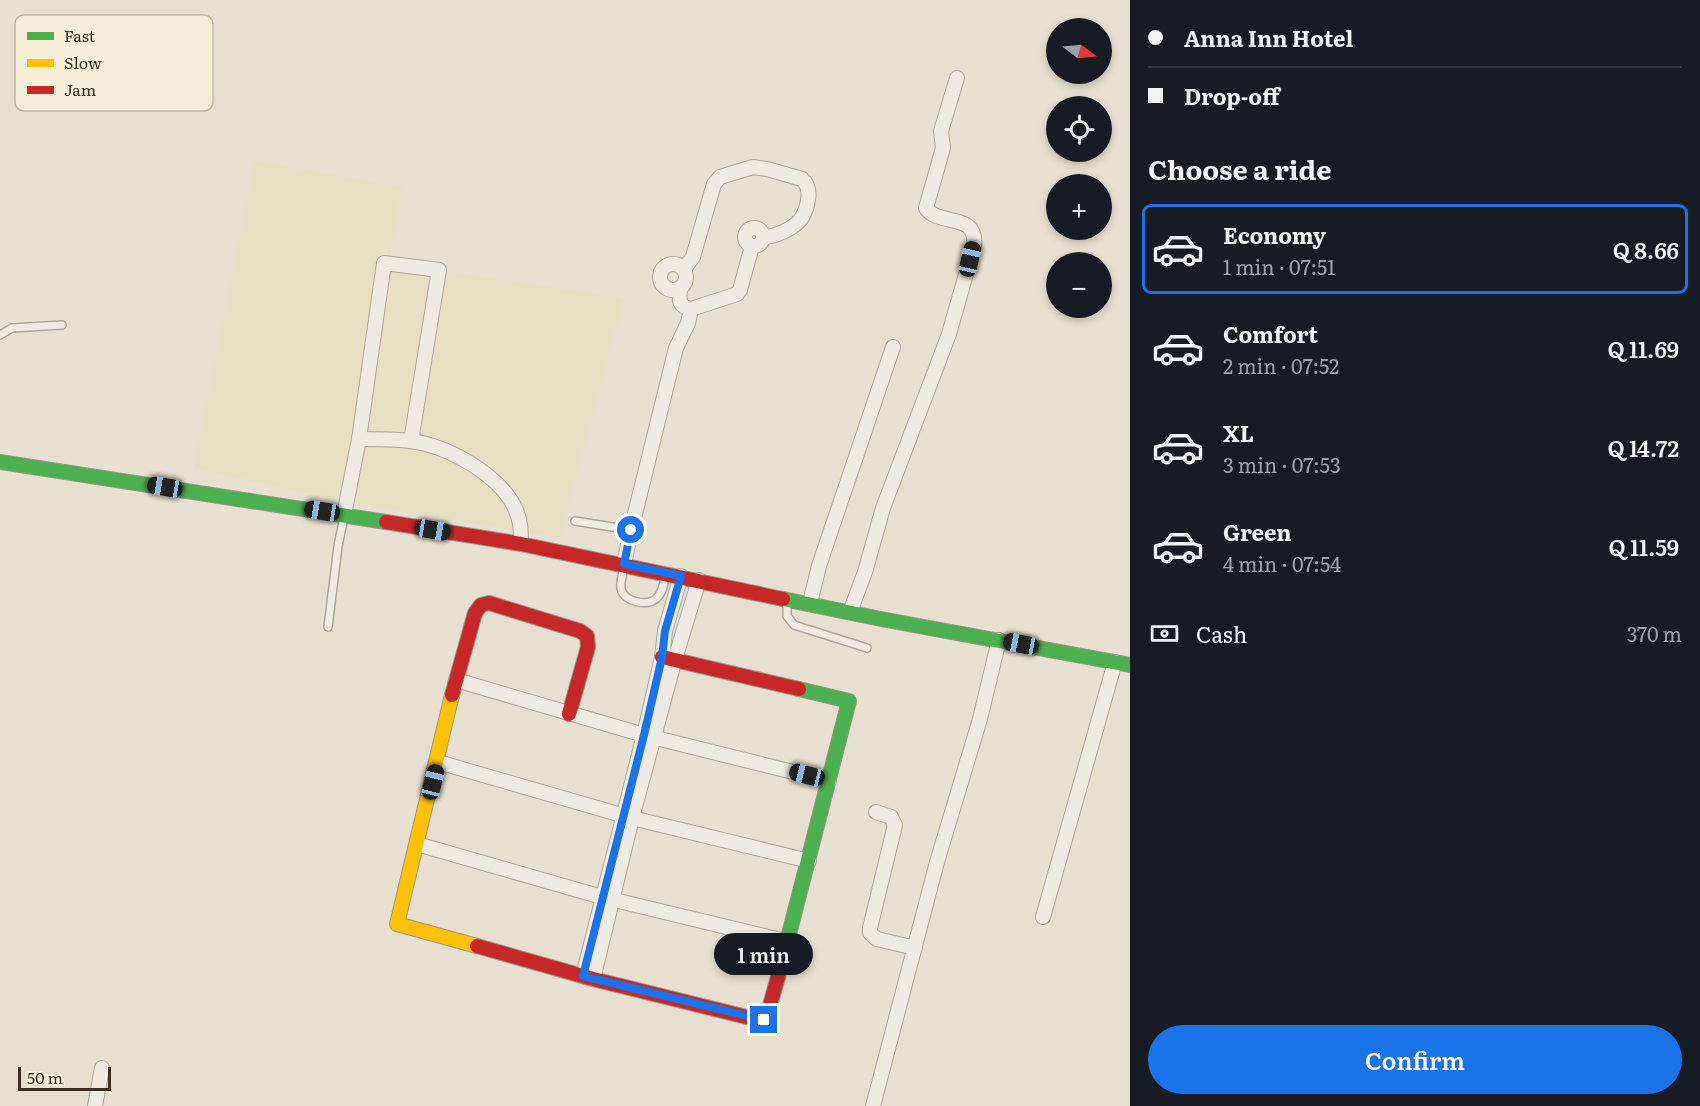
<!DOCTYPE html>
<html lang="en">
<head>
<meta charset="utf-8">
<style>
	:root { --surface:#171b24; --page:#20242c; --text:#f1f3f6; --muted:#9ea1a6; --line:#363941; --accent:#1a73e8 }
	body { margin:0; font-family:Literata,serif; background:var(--page); color:var(--text); height:100vh; display:flex; flex-direction:column; font-size:22px; white-space:nowrap }
	* { box-sizing:border-box; margin:0 }
	p { font-size:20px; color:var(--muted) }
	.icon { flex:none; width:33px; height:33px; fill:none; stroke:currentColor; stroke-width:2; stroke-linecap:round; stroke-linejoin:round }
	.map { position:relative; flex:1; overflow:hidden }
	.panel { display:flex; flex-direction:column; background:var(--surface); width:570px }
	.panel>* { flex:none }
	.hud { display:grid; align-content:center; height:132px; padding:0 18px; background:var(--surface) }
	.needle { width:39px; rotate:106deg }
	.fabs { position:absolute; left:1046px; top:18px; display:grid; gap:12px }
	.fabs a { display:grid; place-items:center; width:66px; height:66px; border-radius:50%; background:var(--surface); box-shadow:0 3px 9px #0003; font-size:30px }
	.scale { position:absolute; left:18px; bottom:15px; width:93px; box-sizing:border-box; padding-left:6px; border:3px solid #3d2e20; border-top:0; font-size:16px; line-height:21px; white-space:nowrap; color:#3d2e20; -webkit-text-stroke:4px #f7eed8; paint-order:stroke }
	.end { position:absolute; width:27px; height:27px; margin:-14px; border:8px solid #1a73e8; background:#fff; box-shadow:0 0 0 3px #fff }
	.from { border-radius:50% }
	.bubble { position:absolute; height:42px; border-radius:21px; background:var(--surface); box-shadow:0 3px 9px #0003; font-size:20px; font-weight:600; line-height:42px; text-align:center }
	.car { position:absolute; width:18px; height:36px; margin:-18px -9px; border-radius:8px; box-shadow:0 0 4px 2px #0007; background:linear-gradient(#222 24%,#8ab4d8 0 40%,#222 0 76%,#8ab4d8 0 86%,#222 0) }
	.hud b { display:flex; align-items:center; gap:21px; height:57px; font-size:22px }
	.hud b+b { border-top:2px solid var(--line) }
	.hud i { width:15px; height:15px; background:var(--text) }
	ul { padding:0; list-style:none }
	li { display:flex; align-items:center; gap:18px; height:90px; margin:0 12px 9px; padding:0 6px; border:3px solid transparent; border-radius:9px }
	li div { flex:1 }
	li b { display:block; font-size:22px }
	li em { font-style:normal; font-weight:600 }
	li.active { border-color:var(--accent) }
	li>.icon { width:54px; height:54px; stroke-width:1.5 }
	h2 { padding:0 18px; font-size:27px; line-height:72px }
	.pay { display:flex; align-items:center; gap:15px; height:66px; padding:0 18px; font-size:22px }
	.pay p { margin-inline-start:auto }
	.action { display:flex; gap:12px; margin-top:auto; padding:12px 18px }
	.action a { flex:1; height:69px; border-radius:36px; background:var(--accent); color:#fff; font-size:24px; font-weight:600; line-height:69px; text-align:center }
	main { display:flex; flex:1; min-height:0 }
	.map>svg:first-child { display:block }
	.farmland { fill:#e6dfc2 }
	.lines { fill:none; stroke-linecap:round; stroke-linejoin:round }
	.lane-casing { stroke:#ada599; stroke-width:10 }
	.street-casing { stroke:#ada599; stroke-width:16 }
	.fast-casing { stroke:#9c958a; stroke-width:16 }
	.slow-casing { stroke:#9c958a; stroke-width:16 }
	.jam-casing { stroke:#9c958a; stroke-width:16 }
	.lane { stroke:#efebe3; stroke-width:7 }
	.street { stroke:#efebe3; stroke-width:14 }
	.fast { stroke:#4caf50; stroke-width:14 }
	.slow { stroke:#ffc107; stroke-width:14 }
	.jam { stroke:#c62828; stroke-width:14 }
	.route { stroke:#1a73e8; stroke-width:8 }
	.key { fill:#f7eed8; stroke:#bfb4a1; stroke-width:1.5 }
	.key-label { font-size:16px; fill:#3d2e20 }
</style>
</head>
<body>
<main>
<div class="map">
<svg width="1130" height="1106" viewBox="0 0 1130 1106">
	<rect width="100%" height="100%" fill="#e7e0d1"/>
	<polygon class="farmland" points="255,161 402,187 389,263 624,298 560,538 331,499 194,468"/>
	<g class="lines">
		<g class="lane-casing">
			<g id="lane">
				<polyline points="0,335 12,328 62,325"/>
				<polyline points="575,521 631,530"/>
				<path d="M624,566C623,573 620,582 621,589C624,602 648,607 657,598C663,592 664,583 665,576"/>
				<polyline points="787,602 787,616 794,625 867,648"/>
				<polyline points="328,627 338,546 344,517"/>
			</g>
		</g>
		<g class="street-casing">
			<g id="street">
				<circle cx="754" cy="237" r="9"/>
				<circle cx="673" cy="277" r="13"/>
				<path d="M684,269L693,257L714,184L720,177L753,167L767,169L802,179C813,188 808,208 801,219C793,229 775,237 763,237"/>
				<path d="M680,288C679,300 678,306 691,309L737,294L740,290L752,246"/>
				<path d="M359,439C376,439 393,439 410,441C446,445 499,474 515,508C521,520 521,532 521,544"/>
				<polyline points="344,515 359,439 384,263 439,270 411,441"/>
				<polyline points="624,564 631,530 676,348 688,323 691,309"/>
				<polyline points="810,603 819,566 893,347"/>
				<path d="M850,612L865,572L883,508L949,334L974,246C978,211 938,227 926,208L943,148L941,131L957,78"/>
				<polyline points="456,680 644,735 829,781"/>
				<polyline points="438,762 632,818 809,861"/>
				<polyline points="876,812 891,817 895,825 870,928 870,933 877,939 915,948"/>
				<polyline points="417,844 602,897 789,942"/>
				<polyline points="1043,917 1115,662"/>
				<polyline points="583,976 644,735 662,657 665,631 681,576"/>
				<polyline points="593,979 632,818 675,659 699,580"/>
				<polyline points="95,1106 102,1068"/>
				<polyline points="873,1106 937,862 980,719 999,640"/>
			</g>
		</g>
		<g class="fast-casing">
			<g id="fast">
				<polyline points="0,462 386,522"/>
				<polyline points="783,599 881,619 1130,665"/>
				<polyline points="778,977 849,701 799,689"/>
			</g>
		</g>
		<g class="slow-casing">
			<polyline id="slow" points="452,695 397,924 477,946"/>
		</g>
		<g class="jam-casing">
			<g id="jam">
				<polyline points="386,522 521,544 783,599"/>
				<polyline points="662,657 799,689"/>
				<polyline points="452,695 475,613 481,605 489,603 580,631 587,636 588,647 569,714"/>
				<polyline points="477,946 593,979 759,1020 766,1019 778,977"/>
			</g>
		</g>
		<use href="#lane" class="lane"/>
		<use href="#street" class="street"/>
		<use href="#fast" class="fast"/>
		<use href="#slow" class="slow"/>
		<use href="#jam" class="jam"/>
	</g>
	<g class="lines">
		<polyline class="route" points="631,530 624,564 681,576 665,631 662,657 644,735 583,976 764,1020"/>
	</g>
	<rect x="15" y="15" width="198" height="96" rx="9" class="key"/>
	<rect x="27" y="32" width="27" height="8" fill="#4caf50"/>
	<rect x="27" y="59" width="27" height="8" fill="#ffc107"/>
	<rect x="27" y="86" width="27" height="8" fill="#c62828"/>
	<g class="key-label">
		<text x="64" y="42">Fast</text>
		<text x="64" y="69">Slow</text>
		<text x="64" y="96">Jam</text>
	</g>
</svg>
<div class="fabs">
<a><svg class="needle" viewBox="-14 -14 28 28"><path d="M0-13l5 13h-10z" fill="#e53935"/><path d="M0 13l5-13h-10z" fill="#9ea1a6"/></svg></a>
<a><svg class="icon" aria-label="locate" viewBox="0 0 24 24"><circle cx="12" cy="12" r="6"/><path d="M12 2v4M12 18v4M2 12h4M18 12h4"/></svg></a>
<a>+</a>
<a>−</a>
</div>
<div class="scale">50 m</div>
<i class="end from" style="left:631px;top:530px"></i>
<i class="end" style="left:764px;top:1020px"></i>
<div class="bubble" style="left:714px;top:933px;width:99px">1 min</div>
<i class="car" style="left:970px;top:259px;rotate:13deg"></i>
<i class="car" style="left:165px;top:487px;rotate:279deg"></i>
<i class="car" style="left:322px;top:511px;rotate:279deg"></i>
<i class="car" style="left:433px;top:530px;rotate:100deg"></i>
<i class="car" style="left:1021px;top:644px;rotate:281deg"></i>
<i class="car" style="left:807px;top:775px;rotate:284deg"></i>
<i class="car" style="left:433px;top:782px;rotate:14deg"></i>
</div>
<section class="panel">
<div class="hud">
<b><i class="from"></i>Anna Inn Hotel</b>
<b><i></i>Drop-off</b>
</div>
<h2>Choose a ride</h2>
<ul>
<li class="active"><svg class="icon" aria-label="car" viewBox="0 0 24 24"><path d="M5 17H2v-5l4-1 3-4h7l3 4 3 1v5h-3M9 17h6M6 11h13"/><circle cx="7" cy="17" r="2"/><circle cx="17" cy="17" r="2"/></svg><div><b>Economy</b><p>1 min · 07:51</p></div><em>Q 8.66</em></li>
<li><svg class="icon" aria-label="car" viewBox="0 0 24 24"><path d="M5 17H2v-5l4-1 3-4h7l3 4 3 1v5h-3M9 17h6M6 11h13"/><circle cx="7" cy="17" r="2"/><circle cx="17" cy="17" r="2"/></svg><div><b>Comfort</b><p>2 min · 07:52</p></div><em>Q 11.69</em></li>
<li><svg class="icon" aria-label="car" viewBox="0 0 24 24"><path d="M5 17H2v-5l4-1 3-4h7l3 4 3 1v5h-3M9 17h6M6 11h13"/><circle cx="7" cy="17" r="2"/><circle cx="17" cy="17" r="2"/></svg><div><b>XL</b><p>3 min · 07:53</p></div><em>Q 14.72</em></li>
<li><svg class="icon" aria-label="car" viewBox="0 0 24 24"><path d="M5 17H2v-5l4-1 3-4h7l3 4 3 1v5h-3M9 17h6M6 11h13"/><circle cx="7" cy="17" r="2"/><circle cx="17" cy="17" r="2"/></svg><div><b>Green</b><p>4 min · 07:54</p></div><em>Q 11.59</em></li>
</ul>
<div class="pay"><svg class="icon" aria-label="cash" viewBox="0 0 24 24"><path d="M3 7h18v10H3z"/><circle cx="12" cy="12" r="2"/></svg>Cash<p>370 m</p></div>
<div class="action"><a>Confirm</a></div>
</section>
</main>
</body>
</html>
